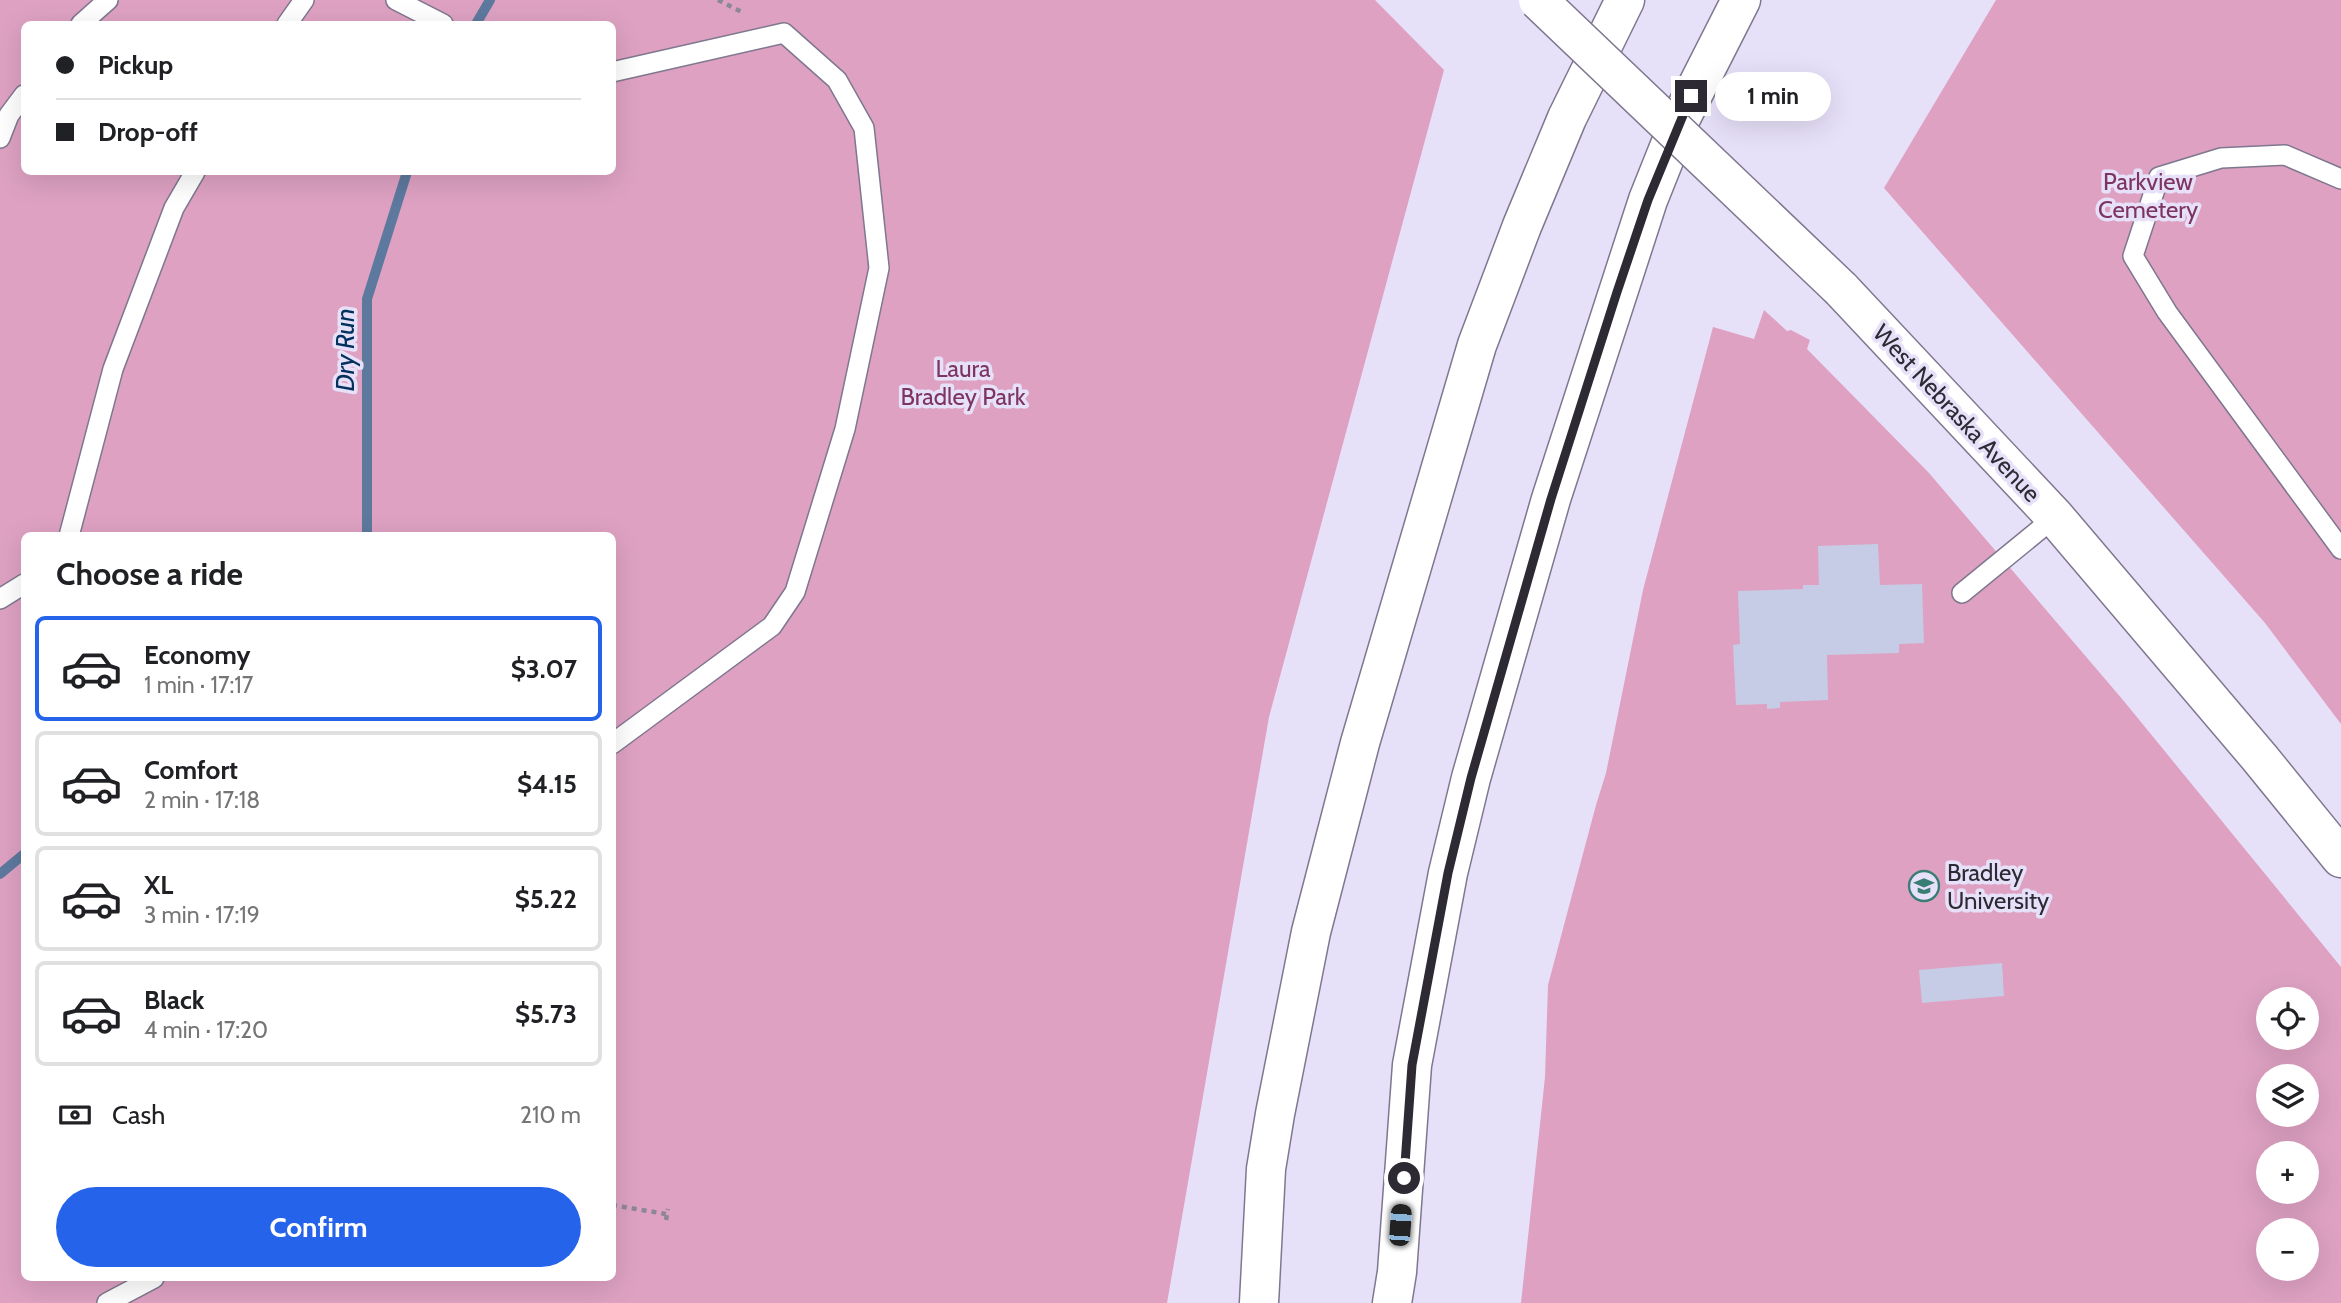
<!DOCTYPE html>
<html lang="en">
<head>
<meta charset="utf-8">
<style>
	:root { --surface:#fff; --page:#f2f2f2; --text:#202124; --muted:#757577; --line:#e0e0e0; --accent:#2563eb }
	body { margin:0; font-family:Cabin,sans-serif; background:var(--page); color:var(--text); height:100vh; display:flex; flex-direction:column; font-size:26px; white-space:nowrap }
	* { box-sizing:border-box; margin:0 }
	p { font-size:23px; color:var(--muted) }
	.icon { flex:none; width:38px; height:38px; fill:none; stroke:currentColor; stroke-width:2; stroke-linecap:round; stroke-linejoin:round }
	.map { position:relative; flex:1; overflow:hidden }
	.panel { position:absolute; left:21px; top:532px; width:595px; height:749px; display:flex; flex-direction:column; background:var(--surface); border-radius:10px; box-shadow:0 7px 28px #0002 }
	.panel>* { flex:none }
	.banner { position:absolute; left:21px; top:21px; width:595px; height:154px; border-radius:10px; box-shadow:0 7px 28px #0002; display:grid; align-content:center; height:154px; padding:0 35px; background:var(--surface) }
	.controls { position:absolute; left:2256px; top:987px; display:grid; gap:14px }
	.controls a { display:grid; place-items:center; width:63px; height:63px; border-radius:50%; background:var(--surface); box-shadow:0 7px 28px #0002; font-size:35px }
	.end { position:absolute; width:32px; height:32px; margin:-16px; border:9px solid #2d2a34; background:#fff; box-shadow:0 0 0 4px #fff }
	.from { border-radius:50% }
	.bubble { position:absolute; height:49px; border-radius:24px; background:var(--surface); box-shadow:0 7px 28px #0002; font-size:23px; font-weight:700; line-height:49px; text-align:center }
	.car { position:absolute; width:21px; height:42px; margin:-21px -10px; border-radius:9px; box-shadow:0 0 5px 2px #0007; background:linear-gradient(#222 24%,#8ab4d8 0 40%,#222 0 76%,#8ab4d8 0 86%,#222 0) }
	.banner b { display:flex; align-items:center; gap:24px; height:66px; font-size:26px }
	.banner b+b { border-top:2px solid var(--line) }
	.banner i { width:18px; height:18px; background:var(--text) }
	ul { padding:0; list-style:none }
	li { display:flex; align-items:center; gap:21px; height:105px; margin:0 14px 10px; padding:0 21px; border:4px solid var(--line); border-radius:10px }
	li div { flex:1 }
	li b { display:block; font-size:26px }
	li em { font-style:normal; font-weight:700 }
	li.on { border-color:var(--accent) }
	li>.icon { width:63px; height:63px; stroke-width:1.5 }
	h2 { padding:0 35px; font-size:32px; line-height:84px }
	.pay { display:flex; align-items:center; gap:18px; height:77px; padding:0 35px; font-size:26px }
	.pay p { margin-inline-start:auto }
	.action { display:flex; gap:14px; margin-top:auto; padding:14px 35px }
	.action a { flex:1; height:80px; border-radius:42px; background:var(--accent); color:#fff; font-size:28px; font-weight:700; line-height:80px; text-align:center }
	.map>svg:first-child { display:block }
	.green { fill:#dea1c2; fill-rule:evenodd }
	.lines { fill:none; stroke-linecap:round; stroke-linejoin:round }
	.stream { stroke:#5d799e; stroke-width:10 }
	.building { fill:#c6cce5 }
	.service-casing { stroke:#7e778e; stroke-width:22 }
	.secondary-casing { stroke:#7e778e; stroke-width:41 }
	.motorway-casing { stroke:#7e778e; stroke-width:41 }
	.path { stroke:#8c8798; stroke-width:4.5; stroke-dasharray:5 5; stroke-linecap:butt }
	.service { stroke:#fff; stroke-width:19 }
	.secondary { stroke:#fff; stroke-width:38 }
	.motorway { stroke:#fff; stroke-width:38 }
	.secondary-bridge-casing { stroke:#7e778e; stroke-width:41; stroke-linecap:butt }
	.secondary-bridge { stroke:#fff; stroke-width:38 }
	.route { stroke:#2d2a34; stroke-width:9 }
	.labels { text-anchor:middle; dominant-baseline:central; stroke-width:7; stroke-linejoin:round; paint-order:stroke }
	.park-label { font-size:24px; fill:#7d3460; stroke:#e7e0f9 }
	.street-label { font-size:24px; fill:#2d2a34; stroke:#e7e0f9 }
	.poi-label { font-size:24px; fill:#2d2a34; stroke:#e7e0f9; text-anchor:start }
	.water-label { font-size:26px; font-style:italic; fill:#02305c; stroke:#e7e0f9 }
</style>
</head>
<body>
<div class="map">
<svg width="2341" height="1303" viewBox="0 0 2341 1303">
	<rect width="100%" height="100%" fill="#e7e0f9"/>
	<g class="green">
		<path d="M0,0H1375L1444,70L1269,717L1167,1303H0ZM24,24H612V172H24ZM24,536H612V1278H24Z"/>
		<polygon points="1996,0 2341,0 2341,724 2265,623 1884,188"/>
		<path d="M1764,310L1787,331L1791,330L1810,340L1807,349L1929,473L2123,700L2341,967V1303H1521L1545,1077L1548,985L1596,805L1606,773L1643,590L1713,327L1754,339ZM2268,999H2306V1038H2268ZM2268,1076H2306V1115H2268ZM2268,1153H2306V1192H2268ZM2268,1230H2306V1269H2268Z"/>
	</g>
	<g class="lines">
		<g class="stream">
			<polyline points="476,24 490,0"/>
			<polyline points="367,536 367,299 407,172"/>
			<polyline points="0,874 24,854"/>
		</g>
	</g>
	<g class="building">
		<polygon points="1878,544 1880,585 1922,584 1924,643 1899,644 1899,653 1827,655 1828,700 1780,702 1780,708 1767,709 1767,704 1736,705 1733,645 1740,644 1738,591 1803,589 1803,585 1819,585 1818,546"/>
		<polygon points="2002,963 2004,996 1922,1003 1919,970"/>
	</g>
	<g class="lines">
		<g class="service-casing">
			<g id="service">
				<polyline points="396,0 443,24"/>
				<polyline points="81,24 108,0"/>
				<polyline points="287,24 304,0"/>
				<polyline points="612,72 784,33 837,80 864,128 879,268 845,429 795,592 772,626 612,744"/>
				<polyline points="0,138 9,115 24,95"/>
				<polyline points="2341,179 2285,155 2221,158 2159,177 2133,256 2167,312 2341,549"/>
				<polyline points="69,536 113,369 174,208 195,172"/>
				<polyline points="1962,593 2055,517"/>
				<polyline points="0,599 24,584"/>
				<polyline points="107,1303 154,1278"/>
			</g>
		</g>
		<g class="secondary-casing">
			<polyline id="secondary" points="1841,289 2055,517 2259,757 2341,858"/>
		</g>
		<g class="motorway-casing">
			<g id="motorway">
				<polyline points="1259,1303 1266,1169 1275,1114 1311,932 1360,743 1477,345 1522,226 1567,118 1625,0"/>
				<polyline points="1392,1303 1397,1272 1412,1065 1448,873 1471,778 1551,499 1648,200 1680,120 1741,0"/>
			</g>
		</g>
		<g class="path">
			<polyline points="718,0 742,12"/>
			<polyline points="612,1205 666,1214"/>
			<polyline points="666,1220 668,1209"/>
		</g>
		<use href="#service" class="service"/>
		<use href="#secondary" class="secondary"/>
		<use href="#motorway" class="motorway"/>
		<g class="secondary-bridge-casing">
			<polyline id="secondary-bridge" points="1538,0 1841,289"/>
		</g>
		<use href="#secondary-bridge" class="secondary-bridge"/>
	</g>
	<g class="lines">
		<polyline class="route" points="1404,1178 1412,1065 1448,873 1471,778 1551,499 1617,292 1648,200 1691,96"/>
	</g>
	<defs>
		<g id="university-ring" transform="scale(1.575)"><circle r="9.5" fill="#e7e0f9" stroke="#397e74" stroke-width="1.5"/><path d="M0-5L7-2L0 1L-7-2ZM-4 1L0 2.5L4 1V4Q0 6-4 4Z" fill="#397e74"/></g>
	</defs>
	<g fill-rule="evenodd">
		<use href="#university-ring" x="1924" y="886"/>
	</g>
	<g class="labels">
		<g class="park-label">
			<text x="2148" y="181">Parkview<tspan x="2148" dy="28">Cemetery</tspan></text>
			<text x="963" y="368">Laura<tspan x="963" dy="28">Bradley Park</tspan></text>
		</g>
		<g class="street-label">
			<text transform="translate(1957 413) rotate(47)">West Nebraska Avenue</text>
		</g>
		<g class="poi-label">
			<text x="1947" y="872">Bradley<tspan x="1947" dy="28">University</tspan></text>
		</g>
		<g class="water-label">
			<text transform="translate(345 350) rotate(-90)">Dry Run</text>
		</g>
	</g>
</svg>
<div class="controls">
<a><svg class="icon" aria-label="locate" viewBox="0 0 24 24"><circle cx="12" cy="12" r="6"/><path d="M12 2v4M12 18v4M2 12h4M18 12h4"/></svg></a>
<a><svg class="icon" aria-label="layers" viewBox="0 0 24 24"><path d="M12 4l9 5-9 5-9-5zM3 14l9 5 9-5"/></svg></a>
<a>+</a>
<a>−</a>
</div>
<i class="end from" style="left:1404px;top:1178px"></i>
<i class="end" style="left:1691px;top:96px"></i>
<div class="bubble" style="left:1715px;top:72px;width:116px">1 min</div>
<i class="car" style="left:1400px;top:1225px;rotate:4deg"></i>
<div class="banner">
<b><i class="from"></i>Pickup</b>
<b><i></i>Drop-off</b>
</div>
<section class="panel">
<h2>Choose a ride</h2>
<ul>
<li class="on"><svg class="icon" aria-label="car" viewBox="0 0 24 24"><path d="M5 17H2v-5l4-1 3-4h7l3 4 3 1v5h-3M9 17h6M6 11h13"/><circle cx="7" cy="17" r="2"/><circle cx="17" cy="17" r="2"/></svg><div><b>Economy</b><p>1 min · 17:17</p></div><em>$3.07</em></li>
<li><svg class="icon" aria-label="car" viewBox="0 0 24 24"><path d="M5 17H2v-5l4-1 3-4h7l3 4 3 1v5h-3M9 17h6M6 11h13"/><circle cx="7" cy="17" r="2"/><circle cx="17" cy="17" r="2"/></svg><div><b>Comfort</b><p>2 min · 17:18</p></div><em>$4.15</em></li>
<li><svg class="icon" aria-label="car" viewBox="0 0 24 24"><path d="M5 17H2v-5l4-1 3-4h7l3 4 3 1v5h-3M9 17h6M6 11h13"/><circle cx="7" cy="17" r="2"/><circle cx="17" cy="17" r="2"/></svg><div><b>XL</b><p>3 min · 17:19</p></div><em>$5.22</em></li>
<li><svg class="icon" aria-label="car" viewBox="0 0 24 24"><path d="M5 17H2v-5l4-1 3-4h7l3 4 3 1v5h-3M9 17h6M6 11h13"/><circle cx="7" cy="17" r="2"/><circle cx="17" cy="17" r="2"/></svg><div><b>Black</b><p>4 min · 17:20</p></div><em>$5.73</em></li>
</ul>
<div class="pay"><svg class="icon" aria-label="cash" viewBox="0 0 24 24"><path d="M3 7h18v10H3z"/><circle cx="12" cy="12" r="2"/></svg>Cash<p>210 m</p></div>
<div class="action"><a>Confirm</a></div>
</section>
</div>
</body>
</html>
